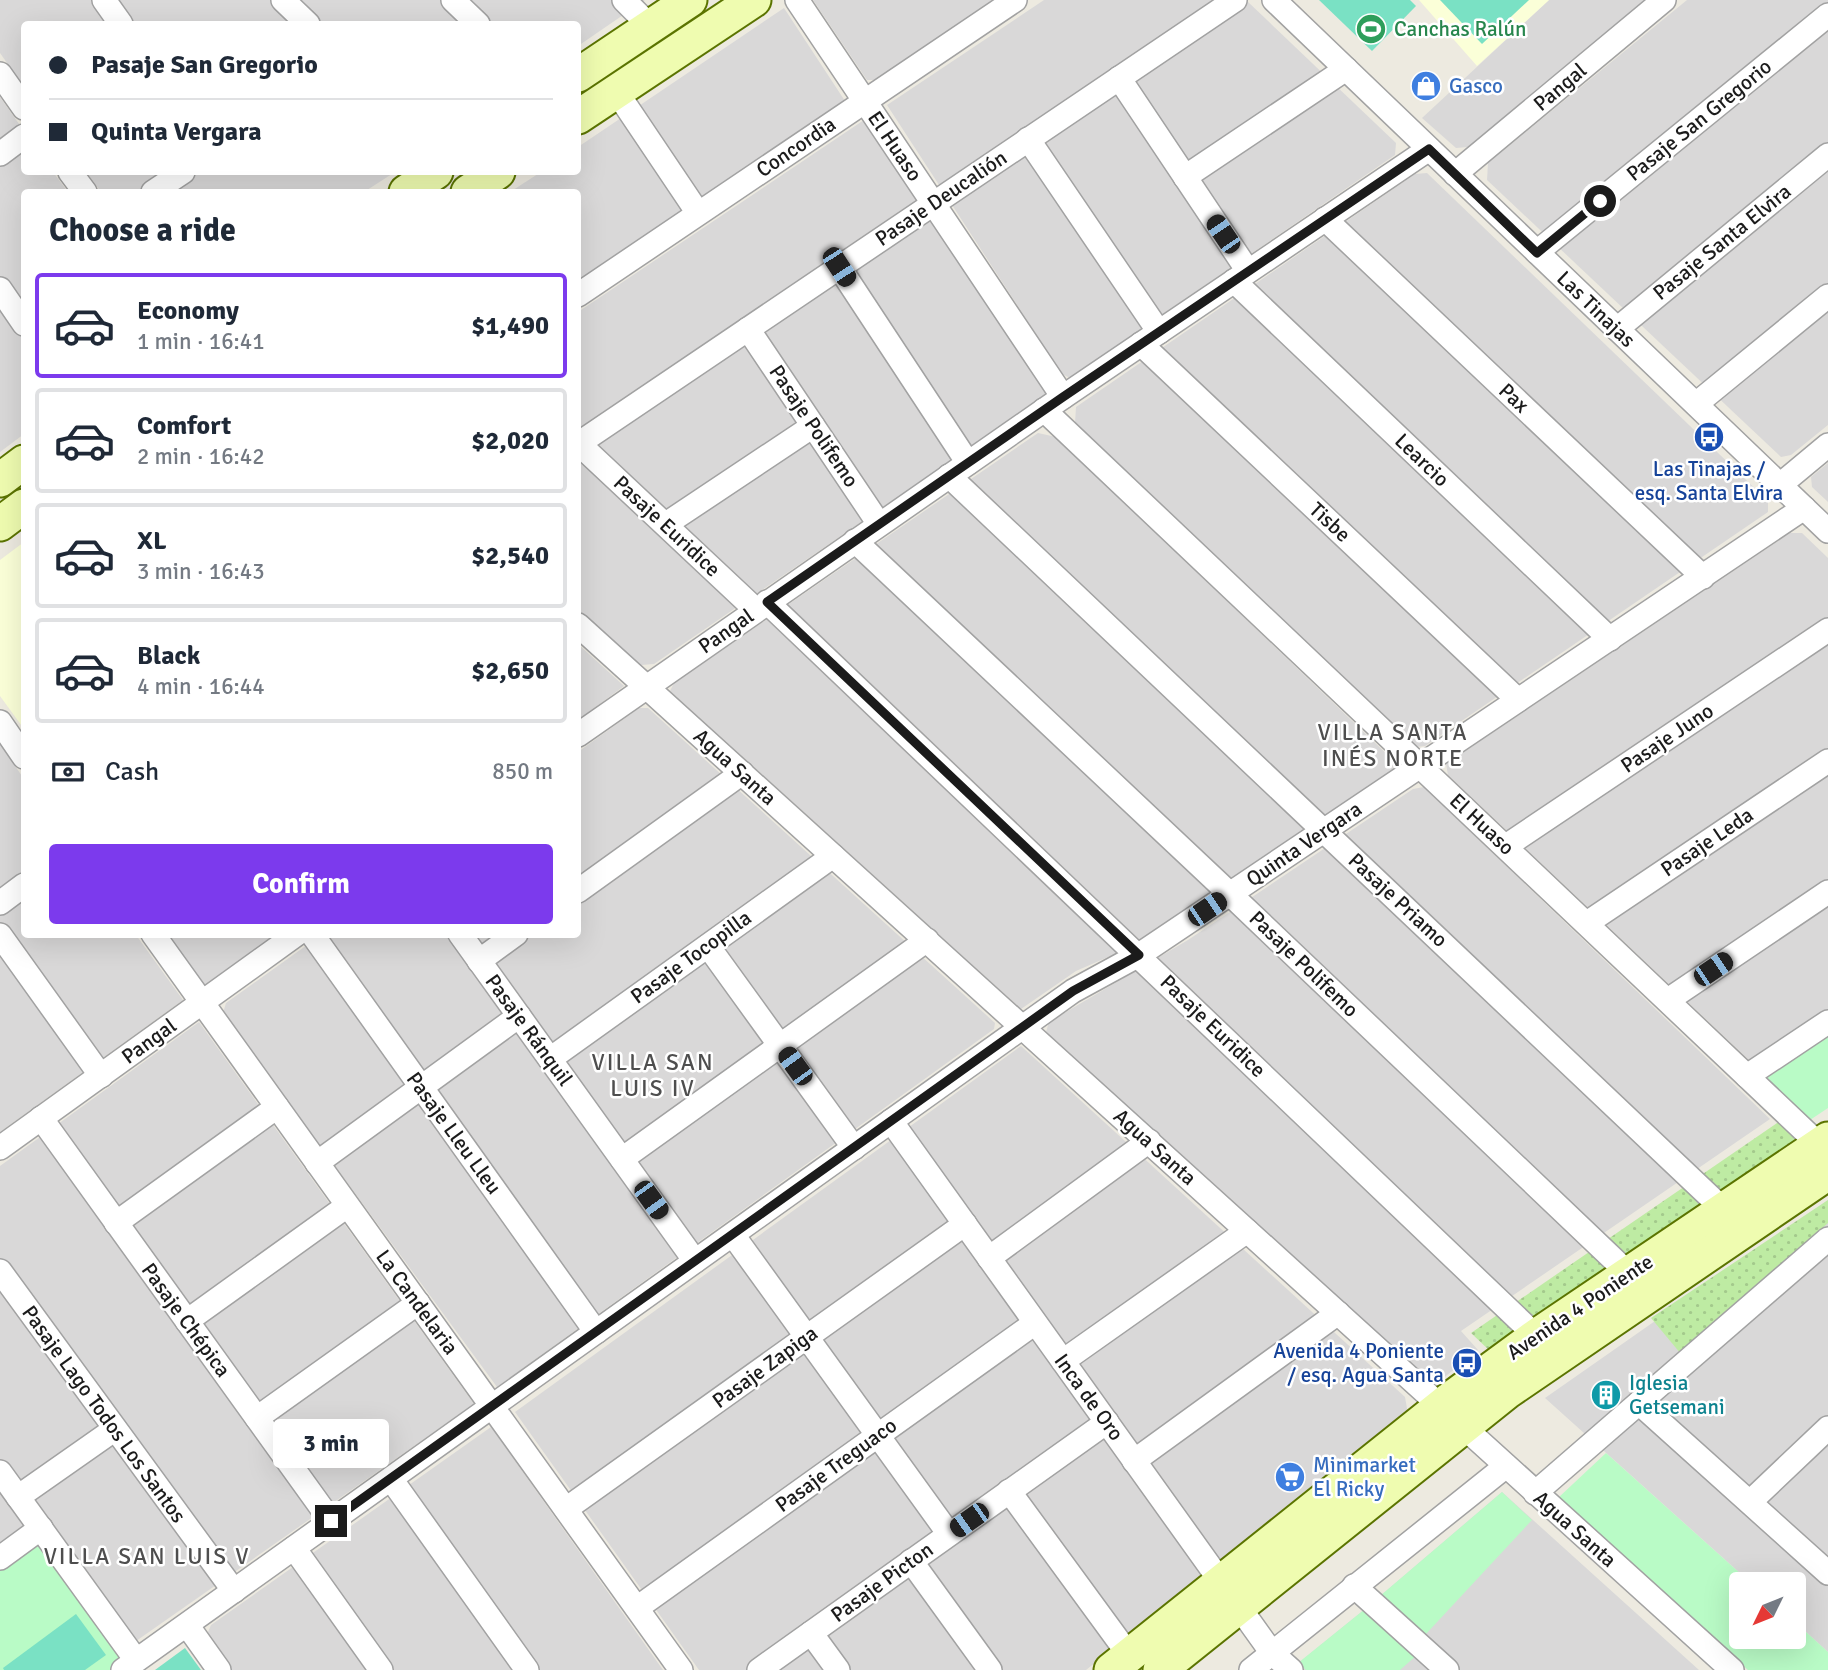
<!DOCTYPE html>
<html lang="en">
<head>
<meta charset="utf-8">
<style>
	:root { --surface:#fff; --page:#f2f2f3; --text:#1f2937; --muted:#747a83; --line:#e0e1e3; --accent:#7c3aed }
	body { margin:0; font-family:Signika,sans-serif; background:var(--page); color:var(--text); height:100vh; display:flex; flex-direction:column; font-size:26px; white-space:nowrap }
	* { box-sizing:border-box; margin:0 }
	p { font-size:23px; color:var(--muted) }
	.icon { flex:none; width:38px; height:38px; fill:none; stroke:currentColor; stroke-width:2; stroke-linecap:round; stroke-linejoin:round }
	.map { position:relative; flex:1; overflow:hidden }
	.details { position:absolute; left:21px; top:189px; width:560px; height:749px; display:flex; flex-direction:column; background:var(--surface); border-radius:7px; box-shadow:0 7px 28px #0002 }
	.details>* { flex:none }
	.banner { position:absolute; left:21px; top:21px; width:560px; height:154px; border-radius:7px; box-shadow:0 7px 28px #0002; display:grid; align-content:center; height:154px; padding:0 28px; background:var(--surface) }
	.needle { width:46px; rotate:227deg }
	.fabs { position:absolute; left:1729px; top:1572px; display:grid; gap:14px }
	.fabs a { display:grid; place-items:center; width:77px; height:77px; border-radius:7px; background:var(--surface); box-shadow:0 7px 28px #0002; font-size:35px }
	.end { position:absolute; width:32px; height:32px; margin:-16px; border:9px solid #1b1b1b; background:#fff; box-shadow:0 0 0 4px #fff }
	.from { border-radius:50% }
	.bubble { position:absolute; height:49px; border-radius:7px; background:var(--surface); box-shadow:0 7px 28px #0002; font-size:23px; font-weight:700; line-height:49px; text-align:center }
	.car { position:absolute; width:21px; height:42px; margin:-21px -10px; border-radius:9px; box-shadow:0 0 5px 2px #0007; background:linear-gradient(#222 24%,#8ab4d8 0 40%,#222 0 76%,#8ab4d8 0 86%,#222 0) }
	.banner b { display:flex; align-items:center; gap:24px; height:66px; font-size:26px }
	.banner b+b { border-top:2px solid var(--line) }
	.banner i { width:18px; height:18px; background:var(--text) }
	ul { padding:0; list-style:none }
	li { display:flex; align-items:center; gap:21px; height:105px; margin:0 14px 10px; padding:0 14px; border:4px solid var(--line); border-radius:7px }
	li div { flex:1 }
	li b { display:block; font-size:26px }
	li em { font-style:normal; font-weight:700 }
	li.selected { border-color:var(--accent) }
	li>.icon { width:63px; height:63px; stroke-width:1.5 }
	h2 { padding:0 28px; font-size:32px; line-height:84px }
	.pay { display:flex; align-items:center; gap:18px; height:77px; padding:0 28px; font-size:26px }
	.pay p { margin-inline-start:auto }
	.button { display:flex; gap:14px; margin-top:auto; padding:14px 28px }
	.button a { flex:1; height:80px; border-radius:7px; background:var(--accent); color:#fff; font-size:28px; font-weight:700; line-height:80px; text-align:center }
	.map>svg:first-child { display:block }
	.residential { fill:#d9d8d8 }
	.education { fill:#fbffd8 }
	.grass { fill:url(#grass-dots) }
	.park { fill:#b9fbc6 }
	.pitch { fill:#7ae1c4 }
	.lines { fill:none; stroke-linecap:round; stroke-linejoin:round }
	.street-casing { stroke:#a2a2a2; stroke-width:26 }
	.secondary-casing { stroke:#5b7400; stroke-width:37 }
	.street { stroke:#fff; stroke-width:23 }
	.secondary { stroke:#effcb0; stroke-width:33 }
	.route { stroke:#1b1b1b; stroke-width:9 }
	.labels { text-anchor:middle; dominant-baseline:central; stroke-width:5; stroke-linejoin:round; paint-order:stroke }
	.leisure-label { font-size:21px; fill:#27864d; stroke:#fff; text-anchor:start }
	.shop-label { font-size:21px; fill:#366cbe; stroke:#fff; text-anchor:start }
	.street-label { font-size:21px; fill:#1b1b1b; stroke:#fff }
	.transit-label { font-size:21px; fill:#164399; stroke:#fff }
	.culture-label { font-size:21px; fill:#0d838f; stroke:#fff; text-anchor:start }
	.neighbourhood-label { font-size:23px; letter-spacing:2px; fill:#4e4e4e; stroke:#fff }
</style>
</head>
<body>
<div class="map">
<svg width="1828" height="1670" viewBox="0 0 1828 1670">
	<defs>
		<pattern id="grass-dots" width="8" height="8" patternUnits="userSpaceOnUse" patternTransform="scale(1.75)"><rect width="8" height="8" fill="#beeba3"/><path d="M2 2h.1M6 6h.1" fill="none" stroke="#a3c98c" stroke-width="1.8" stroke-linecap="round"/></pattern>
	</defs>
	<rect width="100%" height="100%" fill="#edeae0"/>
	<g class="residential">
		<polygon points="0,0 645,0 578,46 578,24 24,24 24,87 0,53"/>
		<polygon points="813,0 1001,0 879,80 867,80"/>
		<polygon points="1044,0 1246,0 1396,143 1395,155 1070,378 1062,374 887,105"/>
		<polygon points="1549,0 1646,0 1468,147 1456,148 1422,118"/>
		<polygon points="1687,0 1828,0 1828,425 1791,455 1781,457 1487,180 1488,163"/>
		<polygon points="784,8 845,101 578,282 578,192 510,192 541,172 578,172 578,147"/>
		<polygon points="0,97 24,131 24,172 53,172 68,192 24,192 24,434 0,452"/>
		<polygon points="864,120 1048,394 654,664 641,665 578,610 578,312"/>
		<polygon points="86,172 395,172 364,192 101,192"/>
		<polygon points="1427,173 1768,501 1768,512 1425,746 1416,747 1075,423 1076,407 1415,174"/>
		<polygon points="1038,433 1056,437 1394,761 1393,773 1124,950 1076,971 1021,1009 670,691 674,683"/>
		<polygon points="1828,463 1828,502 1812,487 1811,477"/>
		<polygon points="1790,533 1802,533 1828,558 1828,1013 1758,1060 1749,1060 1448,775 1446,764"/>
		<polygon points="578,644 624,686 578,720"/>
		<polygon points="639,708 648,708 995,1023 994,1029 497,1387 223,1013 226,1003 321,935 578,934 578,752"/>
		<polygon points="0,744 24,779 24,934 136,935 183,1000 0,1132"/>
		<polygon points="1424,787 1770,1119 1461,1331 1478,1350 1441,1380 1429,1379 1046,1032 1049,1022 1188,940 1413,789"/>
		<polygon points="168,935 276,935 204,986"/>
		<polygon points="199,1022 474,1404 129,1646 0,1547 0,1166"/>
		<polygon points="1021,1046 1405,1397 1408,1414 1086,1670 699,1670 515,1412"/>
		<polygon points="1828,1200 1828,1652 1794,1621 1794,1584 1752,1584 1545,1398"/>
		<polygon points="491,1427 663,1670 231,1670 206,1637 211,1625"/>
		<polygon points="1502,1492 1699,1670 1290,1670 1365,1609"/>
	</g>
	<g class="education">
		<polygon points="1419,0 1549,0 1477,66"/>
		<polygon points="24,542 24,729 0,696 0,560"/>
	</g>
	<g class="grass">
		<polygon points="1780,1121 1798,1142 1491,1352 1471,1333"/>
		<polygon points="1828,1200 1828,1223 1681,1354 1651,1318"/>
	</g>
	<g class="park">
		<polygon points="1828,1036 1828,1108 1807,1122 1765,1079"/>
		<polygon points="1606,1453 1752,1584 1741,1584 1741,1636 1794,1636 1794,1621 1828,1652 1828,1670 1748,1670 1558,1498"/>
		<polygon points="1502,1492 1532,1520 1425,1635 1380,1596"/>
		<polygon points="38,1541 124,1661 111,1670 0,1670 0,1568"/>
		<polygon points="1365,1609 1417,1655 1400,1670 1306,1670 1298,1663"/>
	</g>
	<g class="pitch">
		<polygon points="1319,0 1410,0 1416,6 1372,51"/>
		<polygon points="1440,0 1529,0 1482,44"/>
		<polygon points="76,1614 106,1655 85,1670 4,1670 3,1668"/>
		<polygon points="185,1648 201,1670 155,1670"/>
	</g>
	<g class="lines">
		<g class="street-casing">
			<g id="street">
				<polyline points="104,0 121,24"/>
				<polyline points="283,0 308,24"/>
				<polyline points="453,0 478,24"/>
				<polyline points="624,0 650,26"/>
				<polyline points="797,0 1063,397"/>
				<polyline points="1274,0 1828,531"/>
				<polyline points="0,74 24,108"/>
				<polyline points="1119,78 1248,271"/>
				<polyline points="616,91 698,213"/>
				<polyline points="1028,139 1159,332"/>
				<polyline points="0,154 24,136"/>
				<polyline points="70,172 85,192"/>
				<polyline points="1455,174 1664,0"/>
				<polyline points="1185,177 1346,69"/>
				<polyline points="153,192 183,172"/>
				<polyline points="1325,219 1703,577"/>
				<polyline points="1537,252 1828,15"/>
				<polyline points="839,267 968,463"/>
				<polyline points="1234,281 1610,639"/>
				<polyline points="0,289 24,324"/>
				<polyline points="578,295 1015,0"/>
				<polyline points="748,329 879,524"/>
				<polyline points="1617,329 1828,155"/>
				<polyline points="1141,344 1518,700"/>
				<polyline points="1696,404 1828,296"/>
				<polyline points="1044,410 1828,1153"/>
				<polyline points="578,443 756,610"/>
				<polyline points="578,444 1235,0"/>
				<polyline points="949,476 1724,1210"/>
				<polyline points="1780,485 1828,445"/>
				<polyline points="666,524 813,426"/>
				<polyline points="855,541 1230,894 1629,1274"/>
				<polyline points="767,602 1536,1336"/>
				<polyline points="578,625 1732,1670"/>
				<polyline points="0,722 24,757"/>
				<polyline points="578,735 1063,397 1429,149"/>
				<polyline points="1506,846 1828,630"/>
				<polyline points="578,891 742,773"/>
				<polyline points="0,903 24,885"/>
				<polyline points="1587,923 1828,761"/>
				<polyline points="153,934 681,1670"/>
				<polyline points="312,934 596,1332"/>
				<polyline points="460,934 695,1261"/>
				<polyline points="0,935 101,1076"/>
				<polyline points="708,946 854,1148"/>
				<polyline points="479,961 516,934"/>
				<polyline points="1668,1000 1828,892"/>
				<polyline points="550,1059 833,856"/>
				<polyline points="1747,1076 1828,1022"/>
				<polyline points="41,1118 331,1521"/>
				<polyline points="891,1121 1272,1653 1291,1670"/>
				<polyline points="0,1148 297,934"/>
				<polyline points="622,1159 927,940"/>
				<polyline points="317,1163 519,1016"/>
				<polyline points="116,1223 277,1107"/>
				<polyline points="733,1235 949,1534"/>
				<polyline points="989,1258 1149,1141"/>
				<polyline points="0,1271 234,1591"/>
				<polyline points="187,1321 347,1206"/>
				<polyline points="1063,1361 1247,1231"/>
				<polyline points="1639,1403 1828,1573"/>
				<polyline points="257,1418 418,1303"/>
				<polyline points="1134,1461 1338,1313"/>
				<polyline points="0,1472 136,1660"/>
				<polyline points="391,1479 527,1670"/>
				<polyline points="1009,1491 1129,1655"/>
				<polyline points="1535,1493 1828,1239"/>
				<polyline points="18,1497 115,1429"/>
				<polyline points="1750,1502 1828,1428"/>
				<polyline points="566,1509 965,1224"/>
				<polyline points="294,1548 381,1670"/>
				<polyline points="0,1558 41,1528"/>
				<polyline points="911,1561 990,1670"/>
				<polyline points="1354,1586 1447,1670"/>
				<polyline points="637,1608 1035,1323"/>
				<polyline points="187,1625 219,1670"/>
				<polyline points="811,1633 838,1670"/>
				<polyline points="123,1670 1073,991 1139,955 1804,508"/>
				<polyline points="759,1670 1107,1422"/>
				<polyline points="1251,1670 1506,1466"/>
			</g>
		</g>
		<g class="secondary-casing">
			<g id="secondary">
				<polyline points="578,75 690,0"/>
				<polyline points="578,117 754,0"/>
				<polyline points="406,192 436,172"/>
				<polyline points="468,192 498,172"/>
				<polyline points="0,480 24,462"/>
				<polyline points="0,524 24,506"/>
				<polyline points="1111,1670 1450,1399 1536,1336 1828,1139"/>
				<polyline points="1160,1670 1507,1392 1828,1173"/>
			</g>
		</g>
		<use href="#street" class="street"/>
		<use href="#secondary" class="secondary"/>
	</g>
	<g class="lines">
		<polyline class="route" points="331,1521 1073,991 1139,955 767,602 1063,397 1429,149 1537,253 1600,201"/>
	</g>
	<defs>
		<g id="stadium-disc" transform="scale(1.575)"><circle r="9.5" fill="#2e9e5b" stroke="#fff"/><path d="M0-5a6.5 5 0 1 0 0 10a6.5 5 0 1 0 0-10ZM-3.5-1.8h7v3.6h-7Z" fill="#fff"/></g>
		<g id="shop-disc" transform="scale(1.575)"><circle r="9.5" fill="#3f7fe0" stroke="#fff"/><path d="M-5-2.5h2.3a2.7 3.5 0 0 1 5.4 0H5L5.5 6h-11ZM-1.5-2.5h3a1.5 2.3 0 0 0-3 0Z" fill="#fff"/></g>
		<g id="bus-disc" transform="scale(1.575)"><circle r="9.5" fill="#1a4fb4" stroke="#fff"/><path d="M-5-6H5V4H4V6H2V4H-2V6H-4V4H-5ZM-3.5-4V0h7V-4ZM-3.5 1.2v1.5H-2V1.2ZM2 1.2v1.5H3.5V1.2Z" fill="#fff"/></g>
		<g id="building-disc" transform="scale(1.575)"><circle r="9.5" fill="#0f9aa8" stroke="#fff"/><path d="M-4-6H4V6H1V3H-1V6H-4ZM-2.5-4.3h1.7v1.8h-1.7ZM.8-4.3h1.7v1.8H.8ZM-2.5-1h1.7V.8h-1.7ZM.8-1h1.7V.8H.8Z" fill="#fff"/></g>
		<g id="supermarket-disc" transform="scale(1.575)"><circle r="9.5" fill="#3f7fe0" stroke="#fff"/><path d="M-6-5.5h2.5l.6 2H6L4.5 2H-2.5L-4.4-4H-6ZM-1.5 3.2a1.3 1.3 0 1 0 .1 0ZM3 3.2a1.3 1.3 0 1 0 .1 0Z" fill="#fff"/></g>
	</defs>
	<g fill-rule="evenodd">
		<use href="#stadium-disc" x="1371" y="29"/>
		<use href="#shop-disc" x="1426" y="86"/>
		<use href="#bus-disc" x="1709" y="437"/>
		<use href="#bus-disc" x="1467" y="1363"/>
		<use href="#building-disc" x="1606" y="1395"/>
		<use href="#supermarket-disc" x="1290" y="1477"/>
	</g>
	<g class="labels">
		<g class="leisure-label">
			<text x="1394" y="29">Canchas Ralún</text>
		</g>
		<g class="shop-label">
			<text x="1449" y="86">Gasco</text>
			<text x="1313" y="1465">Minimarket<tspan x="1313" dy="24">El Ricky</tspan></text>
		</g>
		<g class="street-label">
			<text transform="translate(1560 87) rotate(-40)">Pangal</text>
			<text transform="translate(1699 120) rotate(-39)">Pasaje San Gregorio</text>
			<text transform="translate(895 146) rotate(56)">El Huaso</text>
			<text transform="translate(796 147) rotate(-34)">Concordia</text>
			<text transform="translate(941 198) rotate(-34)">Pasaje Deucalión</text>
			<text transform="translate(1722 242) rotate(-39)">Pasaje Santa Elvira</text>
			<text transform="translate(1596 309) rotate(44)">Las Tinajas</text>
			<text transform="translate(1514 398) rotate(43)">Pax</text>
			<text transform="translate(814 426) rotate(56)">Pasaje Polifemo</text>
			<text transform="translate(1422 460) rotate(44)">Learcio</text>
			<text transform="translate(1330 522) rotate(43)">Tisbe</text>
			<text transform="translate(667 526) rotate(43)">Pasaje Euridice</text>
			<text transform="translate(726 631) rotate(-35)">Pangal</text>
			<text transform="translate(1667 738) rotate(-34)">Pasaje Juno</text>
			<text transform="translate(735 767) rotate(42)">Agua Santa</text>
			<text transform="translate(1482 824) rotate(43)">El Huaso</text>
			<text transform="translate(1707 842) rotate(-34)">Pasaje Leda</text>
			<text transform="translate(1304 844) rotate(-34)">Quinta Vergara</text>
			<text transform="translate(1398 900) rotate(43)">Pasaje Priamo</text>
			<text transform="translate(691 957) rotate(-36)">Pasaje Tocopilla</text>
			<text transform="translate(1304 964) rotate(44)">Pasaje Polifemo</text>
			<text transform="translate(1213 1026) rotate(44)">Pasaje Euridice</text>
			<text transform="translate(529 1030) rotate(54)">Pasaje Ránquil</text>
			<text transform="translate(149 1041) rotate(-36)">Pangal</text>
			<text transform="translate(454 1133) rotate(54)">Pasaje Lleu Lleu</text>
			<text transform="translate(1155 1147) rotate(42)">Agua Santa</text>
			<text transform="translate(417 1302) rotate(54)">La Candelaria</text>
			<text transform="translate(1580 1307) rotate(-34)">Avenida 4 Poniente</text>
			<text transform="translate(186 1320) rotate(54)">Pasaje Chépica</text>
			<text transform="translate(765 1367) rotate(-36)">Pasaje Zapiga</text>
			<text transform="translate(1089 1397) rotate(54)">Inca de Oro</text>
			<text transform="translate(104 1414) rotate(54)">Pasaje Lago Todos Los Santos</text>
			<text transform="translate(836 1465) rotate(-36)">Pasaje Treguaco</text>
			<text transform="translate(1575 1529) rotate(42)">Agua Santa</text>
			<text transform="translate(882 1582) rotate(-36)">Pasaje Picton</text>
		</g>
		<g class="transit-label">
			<text x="1709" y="469">Las Tinajas /<tspan x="1709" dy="24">esq. Santa Elvira</tspan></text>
			<text x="1444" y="1351" text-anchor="end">Avenida 4 Poniente<tspan x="1444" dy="24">/ esq. Agua Santa</tspan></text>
		</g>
		<g class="culture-label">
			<text x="1629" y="1383">Iglesia<tspan x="1629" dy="24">Getsemani</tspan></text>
		</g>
		<g class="neighbourhood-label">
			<text x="1393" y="732">VILLA SANTA<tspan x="1393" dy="26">INÉS NORTE</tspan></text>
			<text x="653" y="1062">VILLA SAN<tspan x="653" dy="26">LUIS IV</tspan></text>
			<text x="147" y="1556">VILLA SAN LUIS V</text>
		</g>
	</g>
</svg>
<div class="fabs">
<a><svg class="needle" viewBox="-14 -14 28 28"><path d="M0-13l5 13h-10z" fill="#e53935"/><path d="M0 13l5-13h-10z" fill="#747a83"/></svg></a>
</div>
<i class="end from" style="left:1600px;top:201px"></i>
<i class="end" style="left:331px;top:1521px"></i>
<div class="bubble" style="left:273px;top:1419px;width:116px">3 min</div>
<i class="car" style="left:1223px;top:234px;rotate:326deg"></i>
<i class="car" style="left:839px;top:267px;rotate:147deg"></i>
<i class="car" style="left:1207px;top:909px;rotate:56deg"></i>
<i class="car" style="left:1713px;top:969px;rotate:56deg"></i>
<i class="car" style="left:795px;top:1066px;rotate:324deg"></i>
<i class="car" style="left:651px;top:1200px;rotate:144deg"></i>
<i class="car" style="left:969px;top:1520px;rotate:235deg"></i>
<div class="banner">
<b><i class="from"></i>Pasaje San Gregorio</b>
<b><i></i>Quinta Vergara</b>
</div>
<section class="details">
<h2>Choose a ride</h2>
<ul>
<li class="selected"><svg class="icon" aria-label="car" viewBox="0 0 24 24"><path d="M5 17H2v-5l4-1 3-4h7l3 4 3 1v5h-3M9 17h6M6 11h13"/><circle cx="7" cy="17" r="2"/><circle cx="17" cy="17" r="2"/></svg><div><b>Economy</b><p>1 min · 16:41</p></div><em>$1,490</em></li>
<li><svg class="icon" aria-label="car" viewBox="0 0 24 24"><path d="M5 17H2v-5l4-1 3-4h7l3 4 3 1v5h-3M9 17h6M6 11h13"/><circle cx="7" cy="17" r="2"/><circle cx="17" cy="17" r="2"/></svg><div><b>Comfort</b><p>2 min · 16:42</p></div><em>$2,020</em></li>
<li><svg class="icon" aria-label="car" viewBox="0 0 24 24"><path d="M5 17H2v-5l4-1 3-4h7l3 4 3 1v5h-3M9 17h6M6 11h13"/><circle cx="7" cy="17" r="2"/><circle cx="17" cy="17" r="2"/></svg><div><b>XL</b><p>3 min · 16:43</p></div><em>$2,540</em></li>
<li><svg class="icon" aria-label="car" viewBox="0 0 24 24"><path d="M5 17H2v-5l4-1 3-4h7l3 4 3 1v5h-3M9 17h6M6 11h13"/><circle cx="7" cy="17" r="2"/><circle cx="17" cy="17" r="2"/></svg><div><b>Black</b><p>4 min · 16:44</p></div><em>$2,650</em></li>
</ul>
<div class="pay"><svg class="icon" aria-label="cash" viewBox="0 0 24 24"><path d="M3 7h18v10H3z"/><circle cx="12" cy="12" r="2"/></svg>Cash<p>850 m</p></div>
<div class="button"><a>Confirm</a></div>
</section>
</div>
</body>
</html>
